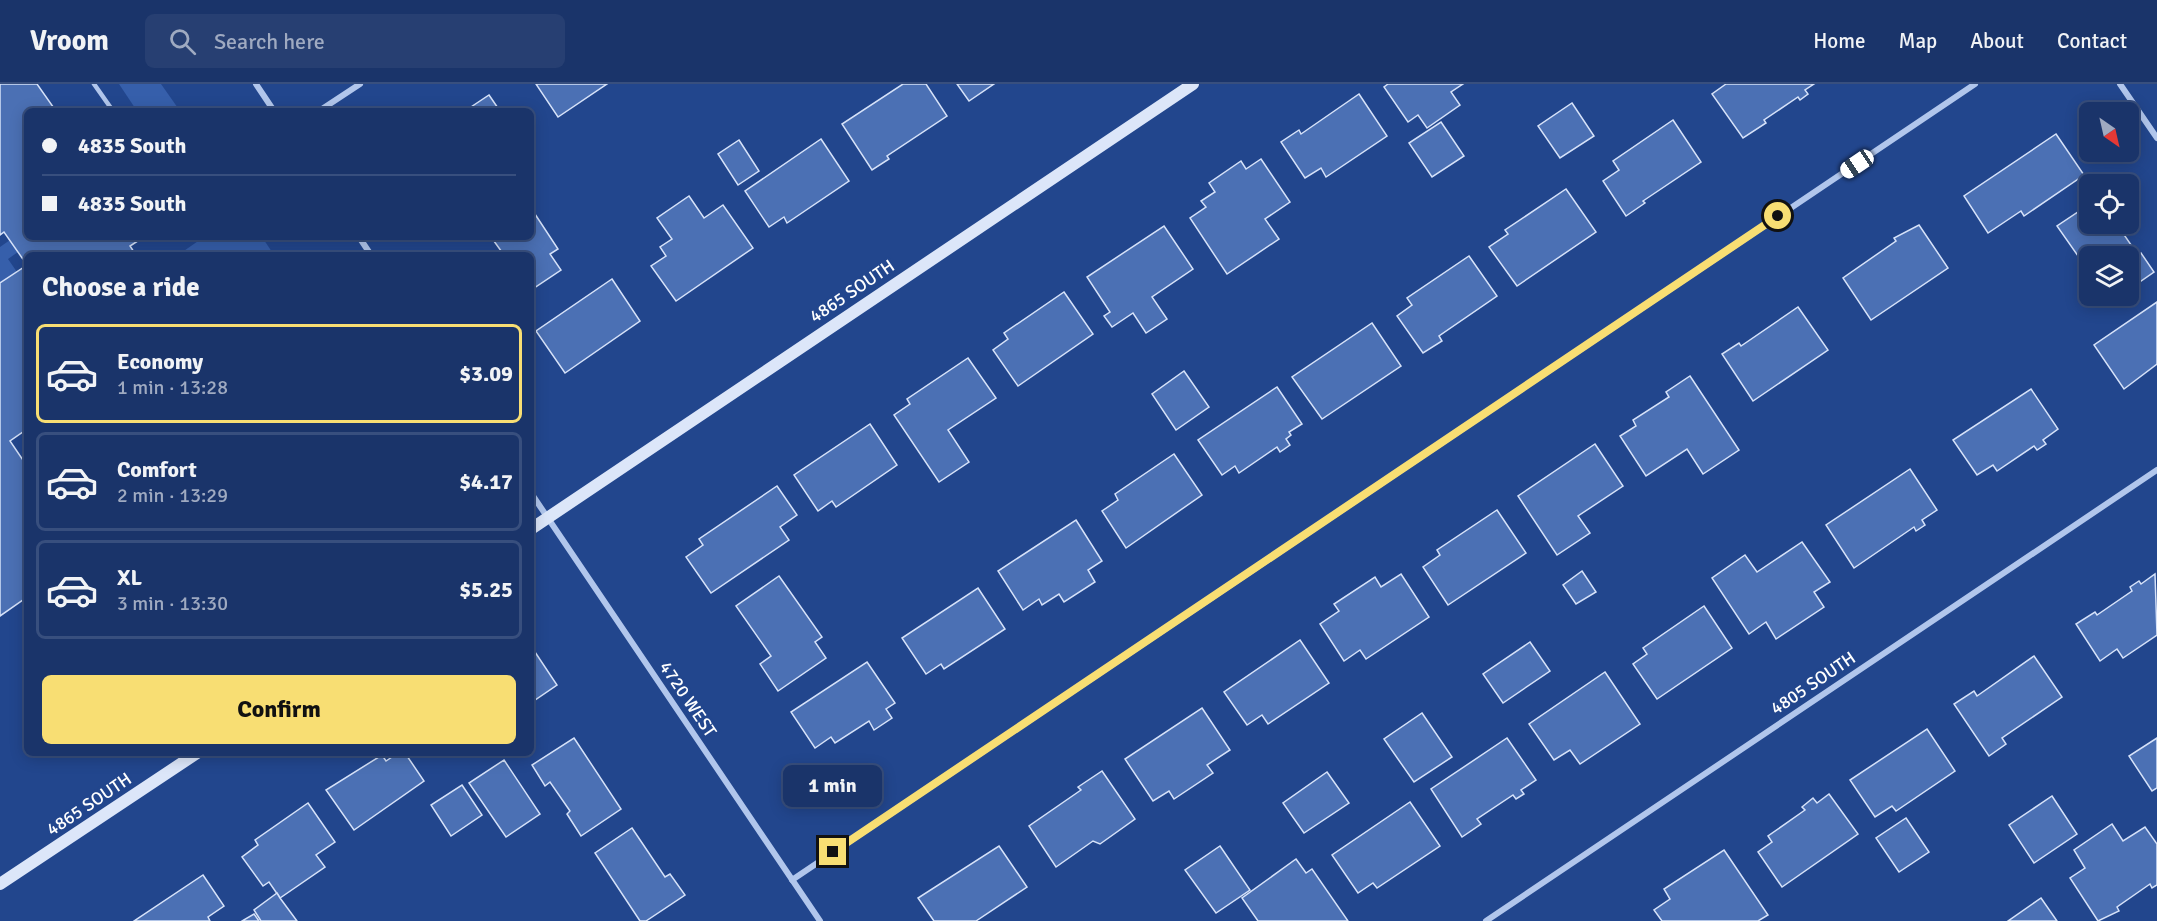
<!DOCTYPE html>
<html lang="en">
<head>
<meta charset="utf-8">
<style>
	:root { --surface:#1a346a; --page:#273f72; --text:#f1f3f6; --muted:#9faac1; --line:#384f7e; --accent:#f8de73 }
	body { margin:0; font-family:Signika,sans-serif; background:var(--page); color:var(--text); height:100vh; display:flex; flex-direction:column; font-size:22px; white-space:nowrap }
	* { box-sizing:border-box; margin:0 }
	p { font-size:20px; color:var(--muted) }
	.icon { flex:none; width:33px; height:33px; fill:none; stroke:currentColor; stroke-width:2; stroke-linecap:round; stroke-linejoin:round }
	.map { position:relative; flex:1; overflow:hidden }
	.details { position:absolute; left:24px; top:168px; width:510px; height:504px; display:flex; flex-direction:column; background:var(--surface); border-radius:9px; box-shadow:0 3px 15px #0003,0 0 0 2px var(--line) }
	.details>* { flex:none }
	.banner { position:absolute; left:24px; top:24px; width:510px; height:132px; border-radius:9px; box-shadow:0 3px 15px #0003,0 0 0 2px var(--line); display:grid; align-content:center; height:132px; padding:0 18px; background:var(--surface) }
	.needle { width:39px; rotate:146deg }
	.controls { position:absolute; left:2079px; top:18px; display:grid; gap:12px }
	.controls a { display:grid; place-items:center; width:60px; height:60px; border-radius:9px; background:var(--surface); box-shadow:0 3px 15px #0003,0 0 0 2px var(--line); font-size:30px }
	.end { position:absolute; width:27px; height:27px; margin:-14px; border:8px solid #f8de73; background:#111; box-shadow:0 0 0 3px #111 }
	.from { border-radius:50% }
	.bubble { position:absolute; height:42px; border-radius:9px; background:var(--surface); box-shadow:0 3px 15px #0003,0 0 0 2px var(--line); font-size:20px; font-weight:700; line-height:42px; text-align:center }
	.car { position:absolute; width:18px; height:36px; margin:-18px -9px; border-radius:8px; box-shadow:0 0 4px 2px #0007; background:linear-gradient(#fff 24%,#345 0 40%,#fff 0 76%,#345 0 86%,#fff 0) }
	.banner b { display:flex; align-items:center; gap:21px; height:57px; font-size:22px }
	.banner b+b { border-top:2px solid var(--line) }
	.banner i { width:15px; height:15px; background:var(--text) }
	ul { padding:0; list-style:none }
	li { display:flex; align-items:center; gap:18px; height:99px; margin:0 12px 9px; padding:0 6px; border:3px solid var(--line); border-radius:9px }
	li div { flex:1 }
	li b { display:block; font-size:22px }
	li em { font-style:normal; font-weight:700 }
	li.active { border-color:var(--accent) }
	li>.icon { width:54px; height:54px; stroke-width:1.5 }
	h2 { padding:0 18px; font-size:27px; line-height:72px }
	.button { display:flex; gap:12px; margin-top:auto; padding:12px 18px }
	.button a { flex:1; height:69px; border-radius:9px; background:var(--accent); color:#111; font-size:24px; font-weight:700; line-height:69px; text-align:center }
	header { display:flex; align-items:center; gap:36px; box-sizing:border-box; height:84px; padding:0 30px; background:var(--surface); border-bottom:2px solid var(--line) }
	header strong { font-size:28px }
	nav { display:flex; gap:33px; margin-inline-start:auto; font-size:21px }
	.search { width:420px; height:54px; background:var(--page); display:flex; align-items:center; gap:15px; box-sizing:border-box; padding:0 21px; border-radius:9px; color:var(--muted); font-size:22px }
	.map>svg:first-child { display:block }
	.green { fill:#365fab }
	.building { fill:#4b70b4; stroke:#d6e2f9; stroke-width:1.5 }
	.lines { fill:none; stroke-linecap:round; stroke-linejoin:round }
	.path { stroke:#b1c6ec; stroke-width:4; stroke-dasharray:3 4.5; stroke-linecap:butt }
	.lane { stroke:#b1c6ec; stroke-width:4.5 }
	.street { stroke:#b1c6ec; stroke-width:6 }
	.secondary { stroke:#dce6f9; stroke-width:12 }
	.route { stroke:#f8de73; stroke-width:8 }
	.labels { text-anchor:middle; dominant-baseline:central; stroke-width:5; stroke-linejoin:round; paint-order:stroke }
	.street-label { font-size:18px; fill:#fff; stroke:#22468d }
</style>
</head>
<body>
<header>
<strong>Vroom</strong>
<div class="search"><svg class="icon" aria-label="search" viewBox="0 0 24 24"><circle cx="10" cy="10" r="6"/><path d="M15 15l6 6"/></svg>Search here</div>
<nav><a>Home</a><a>Map</a><a>About</a><a>Contact</a></nav>
</header>
<div class="map">
<svg width="2157" height="837" viewBox="0 0 2157 837">
	<rect width="100%" height="100%" fill="#22468d"/>
	<g class="green">
		<polygon points="119,0 161,0 180,27 137,27"/>
		<polygon points="204,153 262,153 274,171 178,171"/>
		<polygon points="10,156 18,168 8,175 17,188 0,199 0,163"/>
	</g>
	<g class="building">
		<polygon points="0,0 37,0 56,27 27,27 27,153 144,153 130,162 136,171 27,171 27,345 10,357 27,382 27,513 0,532 0,199 27,181 4,148 0,151"/>
		<polygon points="536,0 607,0 558,33"/>
		<polygon points="903,0 926,0 947,32 887,72 889,75 872,86 842,40"/>
		<polygon points="957,0 994,0 969,17"/>
		<polygon points="1388,0 1463,0 1451,8 1460,21 1427,44 1418,31 1408,38 1384,3"/>
		<polygon points="1726,0 1814,0 1805,6 1808,10 1800,16 1798,13 1764,36 1766,39 1743,54 1712,10"/>
		<polygon points="1359,10 1387,52 1326,93 1321,84 1305,94 1281,58 1299,46 1301,50"/>
		<polygon points="489,11 500,27 465,27"/>
		<polygon points="1572,19 1594,52 1560,74 1538,42"/>
		<polygon points="1673,36 1701,78 1643,117 1645,119 1626,132 1603,97 1619,86 1613,77"/>
		<polygon points="1441,38 1464,72 1432,93 1409,59"/>
		<polygon points="2056,50 2084,91 2024,132 2021,127 1988,149 1964,112"/>
		<polygon points="821,55 849,97 787,139 784,133 769,143 745,107"/>
		<polygon points="739,56 759,87 738,101 718,70"/>
		<polygon points="1261,75 1290,118 1265,135 1279,155 1227,190 1190,134 1206,123 1201,117 1215,108 1209,99 1241,77 1246,85"/>
		<polygon points="1566,105 1596,148 1517,202 1489,163 1508,150 1505,146"/>
		<polygon points="689,112 704,134 723,121 753,164 676,217 651,182 666,172 660,163 672,155 657,134"/>
		<polygon points="2090,120 2090,140 2126,140 2120,145 2138,171 2141,169 2154,188 2128,206 2128,172 2090,172 2090,189 2057,142"/>
		<polygon points="531,124 558,165 550,170 561,186 531,206 531,171 504,171 491,153 531,153"/>
		<polygon points="1919,141 1948,184 1871,236 1843,194 1896,157 1894,154"/>
		<polygon points="1164,142 1193,185 1152,213 1167,235 1146,249 1133,229 1112,243 1104,232 1110,228 1087,193"/>
		<polygon points="1469,172 1497,212 1439,252 1442,257 1423,269 1397,232 1412,221 1407,214"/>
		<polygon points="612,195 640,237 565,289 536,247"/>
		<polygon points="1064,208 1093,250 1018,302 993,266 1008,255 1004,249"/>
		<polygon points="2157,218 2157,280 2124,305 2094,261"/>
		<polygon points="1798,223 1828,266 1753,317 1722,270 1739,259 1741,262"/>
		<polygon points="1372,239 1401,282 1322,335 1292,293"/>
		<polygon points="968,274 996,314 948,346 969,378 939,398 894,331 910,320 907,315"/>
		<polygon points="1184,287 1209,323 1176,346 1152,310"/>
		<polygon points="1690,292 1739,366 1703,390 1687,365 1646,392 1620,352 1636,342 1633,336 1669,313 1666,308"/>
		<polygon points="1277,303 1302,340 1289,348 1291,351 1286,355 1290,361 1280,368 1277,363 1239,389 1235,382 1222,391 1198,356"/>
		<polygon points="2031,305 2058,345 2043,356 2046,360 2037,366 2034,362 1997,387 1993,381 1977,391 1953,356"/>
		<polygon points="870,340 897,381 836,423 832,417 818,427 794,391"/>
		<polygon points="1595,360 1623,402 1578,432 1590,449 1557,471 1518,412"/>
		<polygon points="1174,370 1202,411 1126,464 1102,427 1118,416 1115,410"/>
		<polygon points="1910,385 1937,426 1922,436 1925,441 1916,447 1914,443 1854,484 1826,441"/>
		<polygon points="777,402 797,431 780,443 789,456 711,509 686,473 703,461 699,455"/>
		<polygon points="1497,426 1526,469 1448,521 1423,483 1440,471 1437,466"/>
		<polygon points="1076,436 1102,477 1088,486 1095,498 1064,518 1059,510 1042,521 1039,515 1023,526 998,487"/>
		<polygon points="1802,458 1830,498 1814,508 1824,523 1776,555 1766,538 1749,550 1712,494 1745,471 1757,488"/>
		<polygon points="1582,487 1596,508 1576,520 1563,501"/>
		<polygon points="1401,490 1429,533 1366,575 1360,566 1344,577 1320,540 1339,527 1334,520 1375,493 1381,503"/>
		<polygon points="2155,490 2157,551 2123,574 2117,565 2100,577 2076,540 2095,528 2097,531 2132,507 2130,503 2139,497 2141,500"/>
		<polygon points="779,492 822,553 815,558 826,574 778,607 760,580 771,572 736,522"/>
		<polygon points="978,504 1005,545 944,585 941,580 926,590 902,554"/>
		<polygon points="1704,522 1732,564 1657,615 1633,580 1647,570 1643,564"/>
		<polygon points="1300,556 1329,599 1268,640 1262,631 1247,641 1224,608"/>
		<polygon points="1530,558 1550,587 1503,619 1483,590"/>
		<polygon points="531,562 557,601 535,616 534,613 531,615"/>
		<polygon points="2034,572 2062,613 2002,654 2006,660 1989,672 1954,620 1974,607 1977,612"/>
		<polygon points="867,578 895,619 886,625 892,634 874,646 869,637 835,659 831,653 815,664 791,628"/>
		<polygon points="1605,588 1640,640 1580,680 1570,666 1554,676 1529,640"/>
		<polygon points="1202,624 1230,666 1207,681 1213,689 1174,715 1169,707 1153,717 1125,675"/>
		<polygon points="1422,629 1452,673 1414,698 1384,655"/>
		<polygon points="1927,645 1955,687 1896,727 1892,722 1875,733 1850,696"/>
		<polygon points="574,654 621,725 581,752 567,730 570,727 550,698 545,702 532,681"/>
		<polygon points="1507,654 1536,696 1521,706 1524,710 1516,715 1513,711 1477,735 1481,740 1462,753 1431,705"/>
		<polygon points="2157,654 2157,704 2152,707 2129,672"/>
		<polygon points="398,669 405,669 424,697 354,746 326,706 382,671 386,677"/>
		<polygon points="504,676 540,730 506,753 469,699"/>
		<polygon points="1102,687 1135,735 1100,760 1093,757 1056,783 1029,742 1081,706 1078,703"/>
		<polygon points="1327,688 1349,719 1304,749 1283,719"/>
		<polygon points="462,701 482,731 451,752 431,721"/>
		<polygon points="1829,710 1858,750 1782,803 1758,768 1772,758 1768,752 1805,726 1802,723 1813,714 1817,719"/>
		<polygon points="2052,712 2077,750 2034,779 2009,741"/>
		<polygon points="1410,718 1440,762 1377,804 1373,799 1358,809 1332,771"/>
		<polygon points="308,719 335,758 316,771 325,783 280,814 269,798 263,802 242,773 258,761 255,756"/>
		<polygon points="1906,734 1929,768 1899,788 1876,754"/>
		<polygon points="2112,740 2123,757 2145,743 2157,760 2157,801 2152,804 2150,800 2117,823 2119,827 2098,837 2070,794 2085,784 2074,766"/>
		<polygon points="632,744 665,793 670,790 685,811 646,837 640,837 595,769"/>
		<polygon points="999,762 1027,803 976,837 934,837 918,814"/>
		<polygon points="1220,762 1250,806 1216,829 1185,786"/>
		<polygon points="1724,766 1768,831 1758,837 1662,837 1654,826 1670,815 1664,805"/>
		<polygon points="1296,775 1306,789 1312,785 1348,837 1258,837 1242,814"/>
		<polygon points="203,791 224,822 208,833 210,837 134,837"/>
		<polygon points="277,809 280,814 297,837 261,837 254,826"/>
		<polygon points="2041,814 2057,837 2008,837"/>
		<polygon points="254,830 259,837 242,837"/>
	</g>
	<g class="lines">
		<polyline class="path" points="167,171 172,168"/>
		<polyline class="lane" points="94,0 113,27"/>
		<g class="street">
			<polyline points="256,0 274,27"/>
			<polyline points="2120,0 2157,54"/>
			<polyline points="319,27 360,0"/>
			<polyline points="359,153 371,171"/>
			<polyline points="531,409 820,837"/>
			<polyline points="792,796 1975,0"/>
			<polyline points="1486,837 2157,386"/>
		</g>
		<g class="secondary">
			<polyline points="531,445 1193,0"/>
			<polyline points="0,800 197,669"/>
		</g>
	</g>
	<g class="lines">
		<polyline class="route" points="833,768 1778,132"/>
	</g>
	<g class="labels">
		<g class="street-label">
			<text transform="translate(852 207) rotate(-34)">4865 SOUTH</text>
			<text transform="translate(1813 599) rotate(-34)">4805 SOUTH</text>
			<text transform="translate(688 615) rotate(56)">4720 WEST</text>
			<text transform="translate(89 720) rotate(-34)">4865 SOUTH</text>
		</g>
	</g>
</svg>
<div class="controls">
<a><svg class="needle" viewBox="-14 -14 28 28"><path d="M0-13l5 13h-10z" fill="#e53935"/><path d="M0 13l5-13h-10z" fill="#9faac1"/></svg></a>
<a><svg class="icon" aria-label="locate" viewBox="0 0 24 24"><circle cx="12" cy="12" r="6"/><path d="M12 2v4M12 18v4M2 12h4M18 12h4"/></svg></a>
<a><svg class="icon" aria-label="layers" viewBox="0 0 24 24"><path d="M12 4l9 5-9 5-9-5zM3 14l9 5 9-5"/></svg></a>
</div>
<i class="end from" style="left:1778px;top:132px"></i>
<i class="end" style="left:833px;top:768px"></i>
<div class="bubble" style="left:783px;top:681px;width:99px">1 min</div>
<i class="car" style="left:1857px;top:80px;rotate:236deg"></i>
<div class="banner">
<b><i class="from"></i>4835 South</b>
<b><i></i>4835 South</b>
</div>
<section class="details">
<h2>Choose a ride</h2>
<ul>
<li class="active"><svg class="icon" aria-label="car" viewBox="0 0 24 24"><path d="M5 17H2v-5l4-1 3-4h7l3 4 3 1v5h-3M9 17h6M6 11h13"/><circle cx="7" cy="17" r="2"/><circle cx="17" cy="17" r="2"/></svg><div><b>Economy</b><p>1 min · 13:28</p></div><em>$3.09</em></li>
<li><svg class="icon" aria-label="car" viewBox="0 0 24 24"><path d="M5 17H2v-5l4-1 3-4h7l3 4 3 1v5h-3M9 17h6M6 11h13"/><circle cx="7" cy="17" r="2"/><circle cx="17" cy="17" r="2"/></svg><div><b>Comfort</b><p>2 min · 13:29</p></div><em>$4.17</em></li>
<li><svg class="icon" aria-label="car" viewBox="0 0 24 24"><path d="M5 17H2v-5l4-1 3-4h7l3 4 3 1v5h-3M9 17h6M6 11h13"/><circle cx="7" cy="17" r="2"/><circle cx="17" cy="17" r="2"/></svg><div><b>XL</b><p>3 min · 13:30</p></div><em>$5.25</em></li>
</ul>
<div class="button"><a>Confirm</a></div>
</section>
</div>
</body>
</html>
